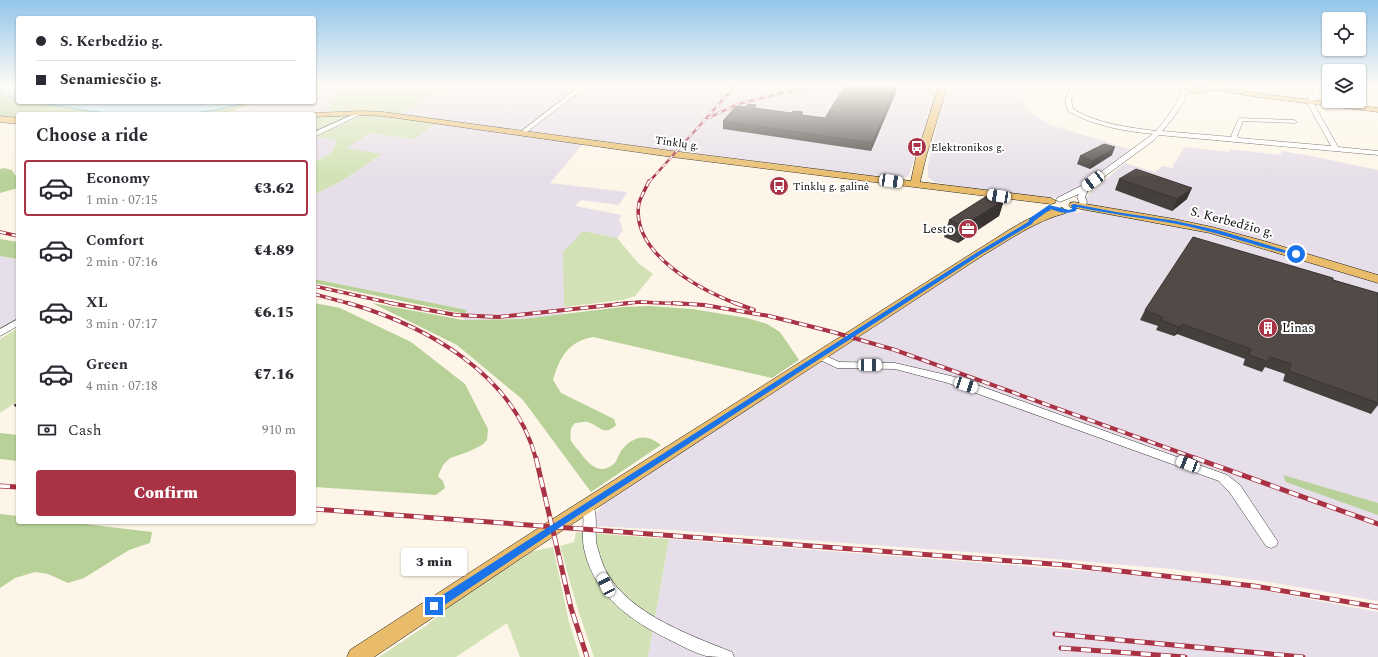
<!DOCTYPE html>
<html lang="en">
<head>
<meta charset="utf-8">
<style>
	:root { --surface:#fff; --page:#f2f2f3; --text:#2b2b33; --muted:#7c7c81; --line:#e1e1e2; --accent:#a93245 }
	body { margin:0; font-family:Spectral,serif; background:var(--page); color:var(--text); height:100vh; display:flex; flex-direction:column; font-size:15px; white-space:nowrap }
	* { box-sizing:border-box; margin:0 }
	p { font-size:13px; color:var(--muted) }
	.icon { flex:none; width:22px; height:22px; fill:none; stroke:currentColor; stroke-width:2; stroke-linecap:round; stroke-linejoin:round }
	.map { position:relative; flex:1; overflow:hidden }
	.panel { position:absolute; left:16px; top:112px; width:300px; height:412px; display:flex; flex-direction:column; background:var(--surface); border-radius:4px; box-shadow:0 1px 3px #0004 }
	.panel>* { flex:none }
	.hud { position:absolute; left:16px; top:16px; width:300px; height:88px; border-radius:4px; box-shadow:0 1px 3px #0004; display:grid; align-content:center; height:88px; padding:0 20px; background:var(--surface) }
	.fabs { position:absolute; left:1322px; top:12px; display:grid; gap:8px }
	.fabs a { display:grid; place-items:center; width:44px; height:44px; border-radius:4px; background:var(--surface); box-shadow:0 1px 3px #0004; font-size:20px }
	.end { position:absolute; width:18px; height:18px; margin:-9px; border:5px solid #1a73e8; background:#fff; box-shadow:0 0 0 2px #fff }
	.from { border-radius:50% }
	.bubble { position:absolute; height:28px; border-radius:4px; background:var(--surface); box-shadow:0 1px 3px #0004; font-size:13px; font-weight:800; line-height:28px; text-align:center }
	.car { position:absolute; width:12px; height:24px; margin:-12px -6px; border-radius:5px; box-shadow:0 0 3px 1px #0007; background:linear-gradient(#fff 24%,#345 0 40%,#fff 0 76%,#345 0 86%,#fff 0) }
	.hud b { display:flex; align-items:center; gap:14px; height:38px; font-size:15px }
	.hud b+b { border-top:1px solid var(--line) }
	.hud i { width:10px; height:10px; background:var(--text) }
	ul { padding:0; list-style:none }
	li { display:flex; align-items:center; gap:12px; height:56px; margin:0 8px 6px; padding:0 12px; border:2px solid transparent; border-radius:4px }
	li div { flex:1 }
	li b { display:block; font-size:15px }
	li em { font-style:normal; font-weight:800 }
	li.current { border-color:var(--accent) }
	li>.icon { width:36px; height:36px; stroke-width:1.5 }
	h2 { padding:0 20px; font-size:18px; line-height:48px }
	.pay { display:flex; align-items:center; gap:10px; height:44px; padding:0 20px; font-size:15px }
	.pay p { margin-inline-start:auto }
	.cta { display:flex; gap:8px; margin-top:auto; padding:8px 20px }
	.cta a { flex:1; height:46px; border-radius:4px; background:var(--accent); color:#fff; font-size:16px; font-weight:800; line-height:46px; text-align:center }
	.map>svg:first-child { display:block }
	.industrial { fill:#e6dee8 }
	.green { fill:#d2e2b6 }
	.forest { fill:#b8d198 }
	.water { fill:#b2dfee; stroke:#429abd }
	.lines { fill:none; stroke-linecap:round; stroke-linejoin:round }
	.minor-casing { stroke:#3c3c3c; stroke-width:1 }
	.major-casing { stroke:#1a1a1a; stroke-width:1 }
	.minor { fill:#fff; fill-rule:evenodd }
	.major { fill:#e9bc6b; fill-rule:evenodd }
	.rail-far3-casing { stroke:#a93245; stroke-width:2.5 }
	.rail-far2-casing { stroke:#a93245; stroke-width:3.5 }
	.rail-far1-casing { stroke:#a93245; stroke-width:4 }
	.rail-casing { stroke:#a93245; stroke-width:5 }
	.rail-far3 { stroke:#fff; stroke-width:1.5; stroke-dasharray:5; stroke-linecap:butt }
	.rail-far2 { stroke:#fff; stroke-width:2; stroke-dasharray:6; stroke-linecap:butt }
	.rail-far1 { stroke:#fff; stroke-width:2.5; stroke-dasharray:8; stroke-linecap:butt }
	.rail { stroke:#fff; stroke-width:3.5; stroke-dasharray:10; stroke-linecap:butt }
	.wall { fill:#46403d }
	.shaded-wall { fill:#393432 }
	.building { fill:#514a47; stroke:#393432 }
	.route { fill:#1a73e8 }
	.labels { text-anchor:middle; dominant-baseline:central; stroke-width:4; stroke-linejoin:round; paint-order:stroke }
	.far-street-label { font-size:11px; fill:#090909; stroke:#fff }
	.far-poi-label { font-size:11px; fill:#090909; stroke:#fff; text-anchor:start }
	.street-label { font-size:13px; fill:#090909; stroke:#fff }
	.poi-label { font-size:13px; fill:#090909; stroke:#fff; text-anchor:end }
</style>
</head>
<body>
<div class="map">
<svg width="1378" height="657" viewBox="0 0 1378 657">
	<rect width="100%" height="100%" fill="#fdf6e8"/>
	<g class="industrial">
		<polygon points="314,86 342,89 327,113 225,114 258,102 314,102"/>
		<polygon points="447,86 937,86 909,175 906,177 891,179 691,155 400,114"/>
		<polygon points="946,86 1025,86 1023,100 1029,112 1051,125 1133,150 1069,193 1059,197 1051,198 969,188 935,182 928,177 928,165"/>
		<polygon points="438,123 584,143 550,183 627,192 619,205 581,200 575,206 622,215 619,219 623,230 617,238 583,231 565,287 564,314 523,319 463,320 467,310 314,279 314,195 343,180 381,155 345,148 371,133 413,139"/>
		<polygon points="316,137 337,140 332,152 314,163 314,138"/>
		<polygon points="1184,147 1230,152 1229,149 1280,155 1282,151 1311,156 1378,170 1378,601 1268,582 1172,569 995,554 671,530 594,526 596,514 605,501 981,255 1044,219 1065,213 1081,212 1086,197 1125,163 1155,172 1163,166 1172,168"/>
		<polygon points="0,256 18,259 18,322 0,333"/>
		<polygon points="669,539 1103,572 1245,587 1378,612 1378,657 648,657"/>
	</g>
	<g class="green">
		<polygon points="320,86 447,86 400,114 369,111 327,113 341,89"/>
		<polygon points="365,114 438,123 413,139 371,133 346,148 382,154 343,180 314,195 314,163 332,152 337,140 316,137"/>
		<polygon points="349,115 347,118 314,133 314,117"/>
		<polygon points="583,231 617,238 638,263 653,274 635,296 623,300 564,307 563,252"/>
		<polygon points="18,328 18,401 0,413 0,339"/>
		<polygon points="576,532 669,539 648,657 594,657 578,610 560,546 574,542"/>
		<polygon points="553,547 569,622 580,657 520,657 507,623 456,657 379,657 427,625 459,598 525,553"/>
	</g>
	<g class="forest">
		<polygon points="0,95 18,99 18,102 37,102 75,109 125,114 18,114 18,118 0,117"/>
		<polygon points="248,102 258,102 225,114 189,114 234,106"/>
		<polygon points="4,168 12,170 18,180 18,188 0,193 0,169"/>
		<polygon points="0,239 18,242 18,259 0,256"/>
		<polygon points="314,279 467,310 465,314 314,283"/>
		<polygon points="314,303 340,308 411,342 465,384 488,429 487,440 482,445 468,452 450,458 443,465 438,476 443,481 445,488 436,495 314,487"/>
		<path d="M372,303L463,320L523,319L622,307L650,306L692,309L747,318L767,324L780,332L799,360L772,378L593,337C568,341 559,359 553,380L561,393L614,419L616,425C604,437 600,426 588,422C584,421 579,423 575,423L571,428C571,432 570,437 571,441C573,444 576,448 579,451C586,461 597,475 611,466C618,462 617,457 621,451C633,436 646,433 661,445L591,492L523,400L457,345Z"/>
		<polygon points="0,433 18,435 18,461 0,459"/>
		<polygon points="1283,475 1378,503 1378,515 1294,485 1286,482"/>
		<polygon points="0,514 18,516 18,522 68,522 152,532 150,543 129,550 84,578 68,583 48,574 35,572 15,578 0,588"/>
	</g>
	<g class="water">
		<polygon points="0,86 18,86 18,99 0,95"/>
		<path d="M37,102H248C180,123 106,116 37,102Z"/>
	</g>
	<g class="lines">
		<g class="minor-casing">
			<g id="minor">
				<polygon points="580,86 587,86 523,135 519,135 519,133"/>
				<path d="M1071,86H1077L1071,100L1073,109C1098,124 1127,127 1156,131C1166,119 1179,103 1182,88L1185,86L1188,88C1186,103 1172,120 1162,131L1232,137L1231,136L1239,118L1294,120L1296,121V123L1243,121L1237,136L1239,138L1331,146L1306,101L1309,99L1303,86H1309L1316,102L1314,104L1338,147L1378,151V155L1159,135L1154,140L1089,188L1085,197L1087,202L1086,204H1080L1077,197L1079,194L1060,202L1056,200L1057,198L1083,185L1153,134C1123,131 1094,126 1068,111L1065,100Z"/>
				<polygon points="359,112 364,113 314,137 314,132"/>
				<polygon points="18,319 18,326 0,336 0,329"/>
				<polygon points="820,353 839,362 895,363 955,377 1227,475 1240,485 1278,542 1276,546 1271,548 1266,546 1230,493 1219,481 948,383 895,369 837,368 816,358 815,356 816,354"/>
				<path d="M587,501L592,502C598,515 595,527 596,541C597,547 599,553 601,559C616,609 687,634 732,652L734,657C725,657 714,657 706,656C696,653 685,648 676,643C638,625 601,602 587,560C585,553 583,546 583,539C582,528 586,516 580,506L582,502Z"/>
			</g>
		</g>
		<g class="major-casing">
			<g id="major">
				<polygon points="939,86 947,86 926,157 920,182 1051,198 1056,201 1055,203 1051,204 672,157 383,116 361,115 314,117 314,114 311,114 314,113 361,111 383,112 672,151 911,181 916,157"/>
				<polygon points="1182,86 1191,86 1191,88 1206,88 1204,86 1218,86 1264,94 1378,108 1378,112 1264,98 1215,90 1199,94 1182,90"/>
				<polygon points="0,116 18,118 18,124 0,122"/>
				<polygon points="1074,202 1174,219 1212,227 1264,241 1378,275 1378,283 1210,233 1070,207 1069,205 1070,203"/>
				<path d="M1062,208L1067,211L1066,213C1035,221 1009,240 982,256L560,532L374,657H347L350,650L548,522L974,252C1001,236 1031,212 1062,208Z"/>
			</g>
		</g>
		<use href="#minor" class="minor"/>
		<use href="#major" class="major"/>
		<g class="rail-far3-casing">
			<g id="rail-far3">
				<polyline points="708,118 738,104 811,86"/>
				<polyline points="649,182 735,86"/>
			</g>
		</g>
		<g class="rail-far2-casing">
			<g id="rail-far2">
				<path d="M649,181C646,188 641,196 639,203C630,253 699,289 737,304"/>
				<polyline points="0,232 18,236"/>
				<polyline points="314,286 395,304"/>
				<polyline points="314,294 351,304"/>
				<polyline points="617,304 640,302 684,304"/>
			</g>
		</g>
		<g class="rail-far1-casing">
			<g id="rail-far1">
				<path d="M348,303C427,326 514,374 536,459"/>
				<polyline points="390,303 456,315 498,317 630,303"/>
				<polyline points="673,303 704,305 769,316 833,332 895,350 1198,459"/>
				<polyline points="735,303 754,310"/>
			</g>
		</g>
		<g class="rail-casing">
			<g id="rail">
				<polyline points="536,458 571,608 587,657"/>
				<polyline points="1195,458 1378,524"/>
				<polyline points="0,486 18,487"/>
				<polyline points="314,509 1066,565 1254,586 1378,607"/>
				<polyline points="1055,634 1303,657"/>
				<polyline points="1061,648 1185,657"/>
			</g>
		</g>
		<use href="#rail-far3" class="rail-far3"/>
		<use href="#rail-far2" class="rail-far2"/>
		<use href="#rail-far1" class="rail-far1"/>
		<use href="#rail" class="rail"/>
	</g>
	<g class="wall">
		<polygon points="896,92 871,151 723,129 723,121 756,108 825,118"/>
		<polygon points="1112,155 1090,169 1077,164 1080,156"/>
		<polygon points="1119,179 1187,199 1172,211 1115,190"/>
		<polygon points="1004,200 999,216 958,243 944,237 949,220"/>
		<polygon points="1333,280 1378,293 1378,405 1371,414 1283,381 1285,374 1265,367 1262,372 1243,365 1245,359 1177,334 1174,336 1156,330 1158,326 1140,320 1145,310"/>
		<polygon points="18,403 18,410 14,405"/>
	</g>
	<g class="shaded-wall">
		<polygon points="896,86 896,92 871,151 872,143"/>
		<polygon points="1115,147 1112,155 1090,169 1093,161"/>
		<polygon points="1192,188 1187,199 1172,211 1177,199"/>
		<polygon points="1004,200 999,216 958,243 963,226"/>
		<polygon points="1182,324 1177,334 1174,336 1179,327"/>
	</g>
	<g class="building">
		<polygon points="845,86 896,86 872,143 723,121 736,106 746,107 748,104 756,105 754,108 791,113 793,111 803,112 801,115 825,118"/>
		<polygon points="1104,144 1115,147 1093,161 1080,156"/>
		<polygon points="1136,169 1192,188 1177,199 1119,179"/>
		<polygon points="990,194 1004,200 963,226 949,220"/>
		<polygon points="1193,237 1333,278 1333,280 1378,293 1378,403 1289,371 1291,364 1270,357 1268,362 1249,355 1251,349 1182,324 1179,327 1161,320 1163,317 1145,310"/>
		<polygon points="18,403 18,406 14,405"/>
	</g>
	<linearGradient id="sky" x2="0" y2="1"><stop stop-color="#92c5ea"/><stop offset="0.48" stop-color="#fefbf5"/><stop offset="1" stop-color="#fefbf5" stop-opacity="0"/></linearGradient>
	<rect width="1378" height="178" fill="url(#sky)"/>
	<path class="route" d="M1074,204L1116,212L1176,221L1221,231L1298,254L1296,256C1256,246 1217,232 1177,224C1143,218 1110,214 1077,207L1076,211C1067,214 1060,213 1051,209L1034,221L1032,224L980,255L568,522L437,610L434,611L430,610L429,606L430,603L976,253L1028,222L1030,218L1049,205L1069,210L1072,209L1071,205Z"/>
	<defs>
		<g id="bus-disc" transform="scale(1)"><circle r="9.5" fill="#a93245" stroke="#fff"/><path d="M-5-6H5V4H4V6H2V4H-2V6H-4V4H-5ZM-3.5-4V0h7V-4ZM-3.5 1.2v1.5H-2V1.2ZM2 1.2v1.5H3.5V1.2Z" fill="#fff"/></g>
		<g id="office-disc" transform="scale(1)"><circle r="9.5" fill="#a93245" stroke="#fff"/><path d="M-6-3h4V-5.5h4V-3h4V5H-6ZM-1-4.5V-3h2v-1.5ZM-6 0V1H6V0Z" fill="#fff"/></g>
		<g id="building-disc" transform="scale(1)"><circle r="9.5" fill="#a93245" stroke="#fff"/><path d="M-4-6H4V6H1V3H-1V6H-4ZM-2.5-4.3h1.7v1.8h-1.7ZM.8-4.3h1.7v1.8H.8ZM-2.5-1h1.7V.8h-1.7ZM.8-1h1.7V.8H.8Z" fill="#fff"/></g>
	</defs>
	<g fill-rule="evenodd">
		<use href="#bus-disc" x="917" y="147"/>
		<use href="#bus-disc" x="779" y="186"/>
		<use href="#office-disc" x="968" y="229"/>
		<use href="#building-disc" x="1268" y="328"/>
	</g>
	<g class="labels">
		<g class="far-street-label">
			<text transform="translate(677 143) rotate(8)">Tinklų g.</text>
		</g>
		<g class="far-poi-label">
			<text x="931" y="147">Elektronikos g.</text>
			<text x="793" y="186">Tinklų g. galinė</text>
		</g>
		<g class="street-label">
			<text transform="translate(1232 222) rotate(15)">S. Kerbedžio g.</text>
		</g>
		<g class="poi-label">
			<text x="954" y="229">Lesto</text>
			<text x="1282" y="328" text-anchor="start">Linas</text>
		</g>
	</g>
</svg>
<div class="fabs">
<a><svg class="icon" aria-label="locate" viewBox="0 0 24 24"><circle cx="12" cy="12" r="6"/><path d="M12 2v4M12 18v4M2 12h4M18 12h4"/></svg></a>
<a><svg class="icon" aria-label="layers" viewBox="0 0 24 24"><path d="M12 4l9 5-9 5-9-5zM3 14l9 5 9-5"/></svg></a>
</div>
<i class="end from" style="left:1296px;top:254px"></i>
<i class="end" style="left:434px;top:606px"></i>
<div class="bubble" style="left:401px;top:548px;width:66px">3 min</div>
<i class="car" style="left:891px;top:181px;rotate:98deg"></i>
<i class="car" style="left:1093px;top:181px;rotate:233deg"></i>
<i class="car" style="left:999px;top:196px;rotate:279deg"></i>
<i class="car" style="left:870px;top:365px;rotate:91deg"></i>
<i class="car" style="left:966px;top:385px;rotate:109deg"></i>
<i class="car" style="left:1188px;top:464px;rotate:291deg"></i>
<i class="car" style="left:606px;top:585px;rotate:334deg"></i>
<div class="hud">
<b><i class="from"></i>S. Kerbedžio g.</b>
<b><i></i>Senamiesčio g.</b>
</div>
<section class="panel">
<h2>Choose a ride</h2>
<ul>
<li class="current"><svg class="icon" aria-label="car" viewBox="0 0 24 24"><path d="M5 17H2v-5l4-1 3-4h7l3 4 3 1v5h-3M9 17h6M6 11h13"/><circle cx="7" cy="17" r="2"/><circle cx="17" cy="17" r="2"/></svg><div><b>Economy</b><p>1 min · 07:15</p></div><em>€3.62</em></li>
<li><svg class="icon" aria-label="car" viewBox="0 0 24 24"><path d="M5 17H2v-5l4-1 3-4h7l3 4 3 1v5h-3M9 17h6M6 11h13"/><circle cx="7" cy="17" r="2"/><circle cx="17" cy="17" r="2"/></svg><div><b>Comfort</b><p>2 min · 07:16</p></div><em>€4.89</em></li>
<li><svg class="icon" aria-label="car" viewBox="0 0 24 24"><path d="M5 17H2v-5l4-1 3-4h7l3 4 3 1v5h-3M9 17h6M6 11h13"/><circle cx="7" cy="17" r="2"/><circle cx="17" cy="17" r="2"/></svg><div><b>XL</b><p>3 min · 07:17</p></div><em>€6.15</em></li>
<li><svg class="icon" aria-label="car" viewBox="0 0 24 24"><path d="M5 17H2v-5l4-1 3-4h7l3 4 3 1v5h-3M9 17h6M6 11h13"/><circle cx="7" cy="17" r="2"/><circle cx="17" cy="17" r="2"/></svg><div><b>Green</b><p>4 min · 07:18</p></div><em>€7.16</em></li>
</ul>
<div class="pay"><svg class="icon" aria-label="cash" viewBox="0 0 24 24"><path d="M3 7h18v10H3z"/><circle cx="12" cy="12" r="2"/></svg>Cash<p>910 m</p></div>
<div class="cta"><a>Confirm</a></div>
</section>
</div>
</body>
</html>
